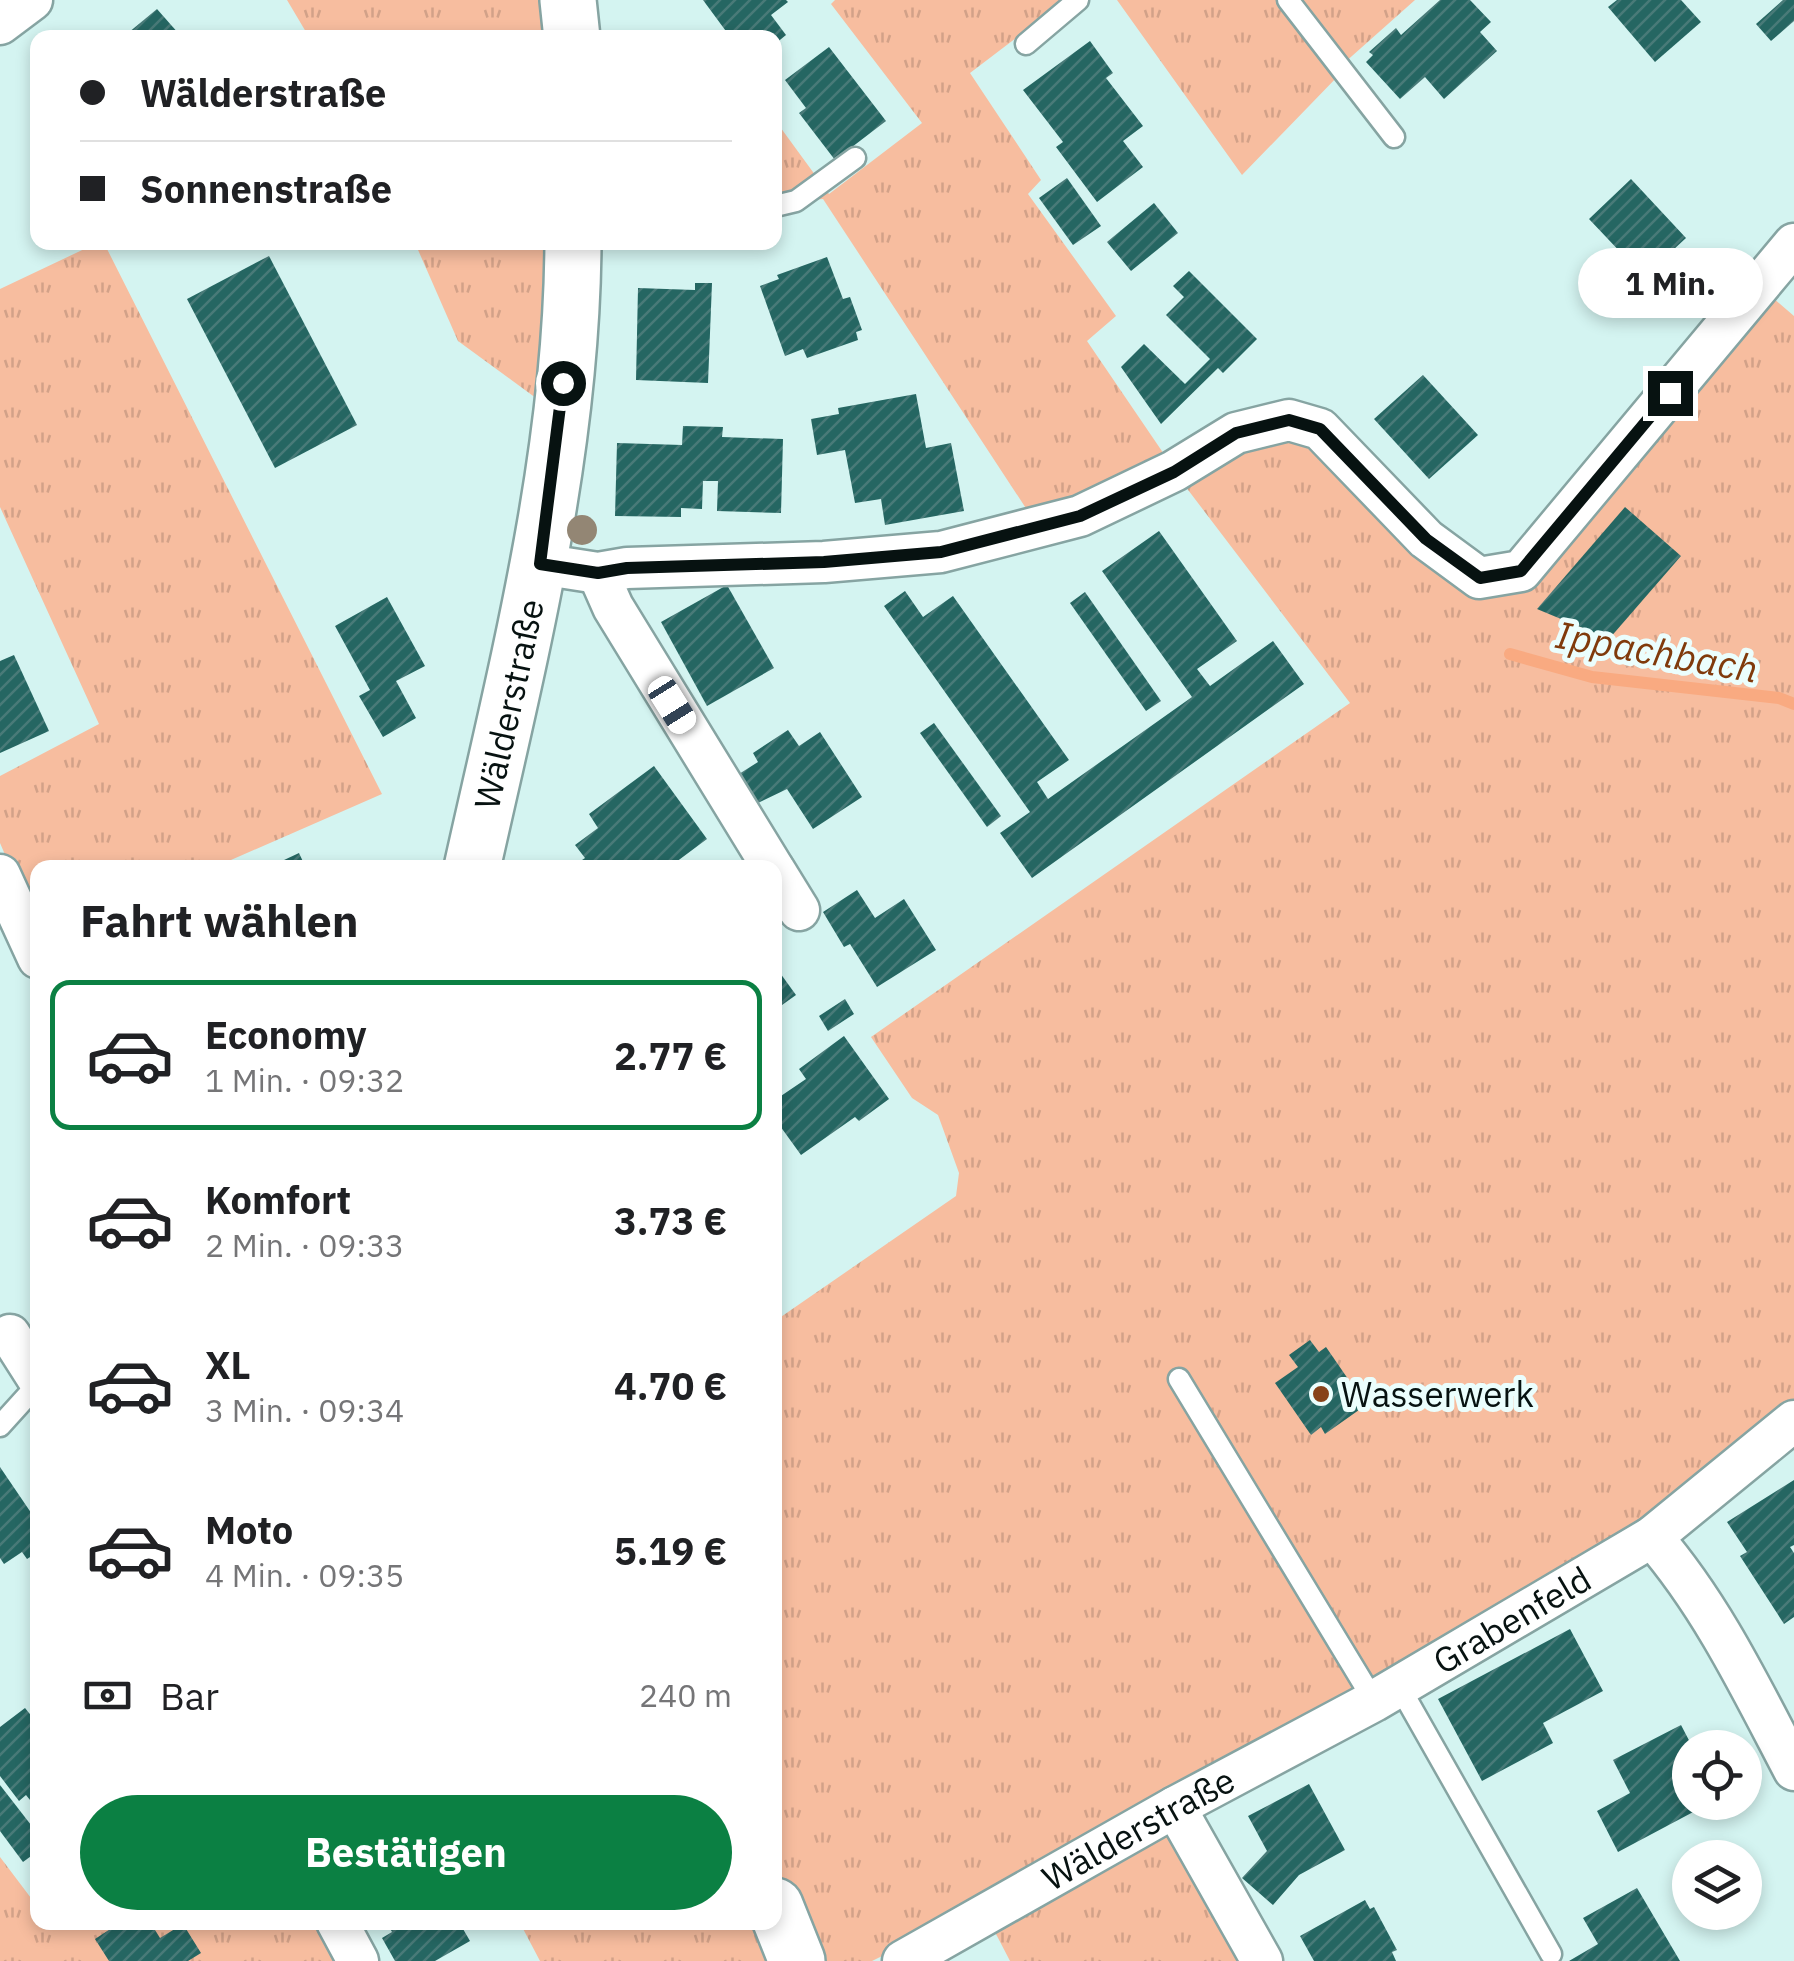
<!DOCTYPE html>
<html lang="de">
<head>
<meta charset="utf-8">
<style>
	:root { --surface:#fff; --page:#f6f6f6; --text:#202124; --muted:#757577; --line:#e0e0e0; --accent:#0b8043 }
	body { margin:0; font-family:"IBM Plex Sans",sans-serif; background:var(--page); color:var(--text); height:100vh; display:flex; flex-direction:column; font-size:38px; white-space:nowrap }
	* { box-sizing:border-box; margin:0 }
	p { font-size:32px; color:var(--muted) }
	.icon { flex:none; width:55px; height:55px; fill:none; stroke:currentColor; stroke-width:2; stroke-linecap:round; stroke-linejoin:round }
	.map { position:relative; flex:1; overflow:hidden }
	.sheet { position:absolute; left:30px; top:860px; width:752px; height:1070px; display:flex; flex-direction:column; background:var(--surface); border-radius:20px; box-shadow:0 5px 15px #0003 }
	.sheet>* { flex:none }
	.hud { position:absolute; left:30px; top:30px; width:752px; height:220px; border-radius:20px; box-shadow:0 5px 15px #0003; display:grid; align-content:center; height:220px; padding:0 50px; background:var(--surface) }
	.fabs { position:absolute; left:1672px; top:1730px; display:grid; gap:20px }
	.fabs a { display:grid; place-items:center; width:90px; height:90px; border-radius:50%; background:var(--surface); box-shadow:0 5px 15px #0003; font-size:50px }
	.end { position:absolute; width:45px; height:45px; margin:-22px; border:12px solid #071211; background:#fff; box-shadow:0 0 0 5px #fff }
	.from { border-radius:50% }
	.bubble { position:absolute; height:70px; border-radius:35px; background:var(--surface); box-shadow:0 5px 15px #0003; font-size:32px; font-weight:700; line-height:70px; text-align:center }
	.car { position:absolute; width:30px; height:60px; margin:-30px -15px; border-radius:12px; box-shadow:0 0 8px 2px #0007; background:linear-gradient(#fff 24%,#345 0 40%,#fff 0 76%,#345 0 86%,#fff 0) }
	.hud b { display:flex; align-items:center; gap:35px; height:95px; font-size:38px }
	.hud b+b { border-top:2px solid var(--line) }
	.hud i { width:25px; height:25px; background:var(--text) }
	ul { padding:0; list-style:none }
	li { display:flex; align-items:center; gap:30px; height:150px; margin:0 20px 15px; padding:0 30px; border:5px solid transparent; border-radius:20px }
	li div { flex:1 }
	li b { display:block; font-size:38px }
	li em { font-style:normal; font-weight:700 }
	li.on { border-color:var(--accent) }
	li>.icon { width:90px; height:90px; stroke-width:1.5 }
	h2 { padding:0 50px; font-size:45px; line-height:120px }
	.pay { display:flex; align-items:center; gap:25px; height:110px; padding:0 50px; font-size:38px }
	.pay p { margin-inline-start:auto }
	.primary-button { display:flex; gap:20px; margin-top:auto; padding:20px 50px }
	.primary-button a { flex:1; height:115px; border-radius:60px; background:var(--accent); color:#fff; font-size:40px; font-weight:700; line-height:115px; text-align:center }
	.map>svg:first-child { display:block }
	.grass { fill:url(#grass-tufts) }
	.lines { fill:none; stroke-linecap:round; stroke-linejoin:round }
	.stream { stroke:#f9aa81; stroke-width:12 }
	.building { fill:url(#building-hatch) }
	.lane-casing { stroke:#86a4a2; stroke-width:25 }
	.street-casing { stroke:#86a4a2; stroke-width:45 }
	.secondary-casing { stroke:#86a4a2; stroke-width:60 }
	.lane { stroke:#fff; stroke-width:20 }
	.street { stroke:#fff; stroke-width:40 }
	.secondary { stroke:#fff; stroke-width:55 }
	.tree { fill:#938674 }
	.route { stroke:#071211; stroke-width:12 }
	.poi-dot { fill:#874219; stroke:#ebfefd; stroke-width:4 }
	.labels { text-anchor:middle; dominant-baseline:central; stroke-width:10; stroke-linejoin:round; paint-order:stroke }
	.street-label { font-size:35px; fill:#071211; stroke:#ebfefd }
	.poi-label { font-size:35px; fill:#071211; stroke:#ebfefd; text-anchor:start }
	.water-label { font-size:38px; font-style:italic; fill:#803a0b; stroke:#ebfefd }
</style>
</head>
<body>
<div class="map">
<svg width="1794" height="1961" viewBox="0 0 1794 1961">
	<defs>
		<pattern id="grass-tufts" width="24" height="20" patternUnits="userSpaceOnUse" patternTransform="scale(2.5)"><rect width="24" height="20" fill="#f7bd9f"/><path d="M3 7l-1-3M5 7V3M7 7l1-3M15 17l-1-3M17 17v-4M19 17l1-3" fill="none" stroke="#d2a188"/></pattern>
		<pattern id="building-hatch" width="6" height="6" patternUnits="userSpaceOnUse" patternTransform="scale(2.5)"><rect width="6" height="6" fill="#256662"/><path d="M-1 1l2-2M0 6l6-6M5 7l2-2" fill="none" stroke="#497a78"/></pattern>
	</defs>
	<rect width="100%" height="100%" fill="#d4f4f1"/>
	<g class="grass">
		<polygon points="287,0 560,0 563,37 309,37"/>
		<polygon points="835,0 1066,0 970,73 1041,180 1028,194 1116,316 1087,341 1168,460 1033,519 823,199 775,203 775,120 829,194 922,123 831,4"/>
		<polygon points="1117,0 1415,0 1343,64 1341,73 1242,175"/>
		<polygon points="97,243 104,243 382,794 215,867 38,868 37,929 0,843 0,776 99,724 0,507 0,289"/>
		<polygon points="415,243 576,243 555,412 458,341"/>
		<polygon points="1760,287 1794,316 1794,1415 1649,1533 1170,1802 1255,1961 1010,1961 982,1907 872,1961 540,1961 520,1923 775,1922 775,1321 956,1196 959,1173 938,1115 912,1098 871,1037 1350,703 1179,478 1288,423 1425,541 1523,573"/>
		<polygon points="0,1857 37,1906 38,1922 320,1923 341,1961 0,1961"/>
	</g>
	<g class="lines">
		<polyline class="stream" points="1510,654 1592,677 1779,698 1794,704"/>
	</g>
	<g class="building">
		<polygon points="703,0 786,0 788,2 771,15 786,35 775,44 775,38 731,38"/>
		<polygon points="1440,0 1470,0 1491,22 1480,32 1497,51 1444,99 1425,77 1400,99 1366,62 1373,55 1369,52 1396,28 1401,35"/>
		<polygon points="1617,0 1681,0 1701,22 1655,62 1608,7"/>
		<polygon points="1783,0 1794,0 1794,21 1771,41 1756,24"/>
		<polygon points="157,9 179,34 175,38 122,38"/>
		<polygon points="1090,41 1113,73 1106,78 1143,126 1123,141 1143,167 1097,202 1056,147 1063,142 1023,90"/>
		<polygon points="829,47 886,121 835,160 799,113 806,108 785,80"/>
		<polygon points="1067,178 1101,226 1073,245 1039,198"/>
		<polygon points="1631,179 1686,238 1659,263 1685,291 1660,315 1615,267 1625,257 1589,219"/>
		<polygon points="1154,203 1178,233 1131,271 1107,242"/>
		<polygon points="269,256 357,425 275,468 187,299"/>
		<polygon points="827,257 843,299 850,297 862,330 856,332 858,340 807,358 803,349 785,356 760,286 779,279 777,275"/>
		<polygon points="1189,271 1257,339 1223,373 1218,368 1161,424 1121,367 1144,344 1185,384 1210,359 1166,315 1184,297 1173,286"/>
		<polygon points="695,283 712,283 708,383 636,380 638,288 695,290"/>
		<polygon points="1423,375 1478,435 1429,479 1374,419"/>
		<polygon points="916,394 926,448 951,443 964,511 885,525 881,499 855,503 845,450 817,455 811,419 839,414 838,408"/>
		<polygon points="683,426 723,427 722,437 783,439 781,513 717,511 718,481 703,481 702,509 681,508 681,517 615,516 617,443 682,445"/>
		<polygon points="1625,507 1681,556 1609,639 1537,609"/>
		<polygon points="1159,531 1237,641 1197,669 1210,686 1273,641 1304,684 1032,878 1000,833 1030,812 884,606 905,591 923,617 953,596 1069,760 1037,782 1048,799 1192,697 1102,571"/>
		<polygon points="727,585 774,668 707,706 661,622"/>
		<polygon points="1085,592 1161,701 1146,711 1070,603"/>
		<polygon points="387,597 425,666 396,681 416,718 383,737 359,696 370,690 335,626"/>
		<polygon points="14,655 49,731 0,753 0,661"/>
		<polygon points="934,723 1001,816 987,827 920,733"/>
		<polygon points="788,730 799,746 820,732 862,797 813,829 787,789 758,803 739,774 758,762 753,753"/>
		<polygon points="654,766 707,839 668,868 583,868 579,862 585,858 575,845 598,828 589,814"/>
		<polygon points="299,853 306,868 267,868"/>
		<polygon points="857,890 875,918 904,899 936,950 877,987 850,944 844,947 823,912"/>
		<polygon points="775,966 796,995 775,1010"/>
		<polygon points="845,999 854,1014 828,1031 819,1016"/>
		<polygon points="844,1036 889,1099 859,1121 855,1117 801,1155 775,1119 775,1100 806,1079 799,1069"/>
		<polygon points="1310,1340 1319,1352 1326,1347 1366,1405 1325,1434 1321,1427 1311,1435 1275,1383 1298,1367 1289,1355"/>
		<polygon points="0,1467 38,1523 38,1552 27,1559 22,1552 4,1564 0,1558"/>
		<polygon points="1794,1480 1794,1545 1790,1547 1794,1553 1794,1617 1784,1624 1740,1556 1747,1552 1727,1522"/>
		<polygon points="1570,1629 1603,1691 1543,1723 1553,1743 1482,1781 1438,1699"/>
		<polygon points="25,1708 38,1724 38,1810 26,1795 19,1801 0,1776 0,1727"/>
		<polygon points="1681,1725 1693,1748 1690,1748 1690,1802 1712,1802 1618,1852 1597,1811 1630,1793 1613,1760"/>
		<polygon points="1309,1784 1345,1850 1299,1875 1273,1905 1242,1878 1267,1851 1248,1816"/>
		<polygon points="0,1785 38,1834 38,1851 23,1862 0,1831"/>
		<polygon points="1637,1888 1680,1961 1569,1961 1598,1944 1583,1918"/>
		<polygon points="1365,1900 1370,1909 1374,1907 1397,1950 1392,1952 1396,1961 1314,1961 1300,1936"/>
		<polygon points="121,1922 150,1922 160,1938 183,1924 201,1953 188,1961 109,1961 95,1939"/>
		<polygon points="387,1922 459,1922 470,1941 435,1961 395,1961 382,1938 392,1932"/>
	</g>
	<g class="lines">
		<g class="lane-casing">
			<g id="lane">
				<polyline points="1288,0 1394,137"/>
				<polyline points="1026,44 1078,0"/>
				<polyline points="775,206 796,201 855,158"/>
				<polyline points="1179,1379 1374,1701"/>
				<polyline points="0,1426 38,1384"/>
				<polyline points="1399,1686 1551,1954"/>
			</g>
		</g>
		<g class="street-casing">
			<g id="street">
				<polyline points="0,24 32,0"/>
				<polyline points="540,564 598,573 627,568 824,562 941,552 1080,516 1174,471 1236,433 1289,420 1320,429 1426,539 1479,578 1521,571 1794,244"/>
				<polyline points="598,573 613,607 773,868"/>
				<polyline points="775,871 799,910"/>
				<polyline points="0,875 38,958"/>
				<polyline points="10,1335 38,1379"/>
				<path d="M1652,1537C1712,1606 1752,1690 1794,1770"/>
				<polyline points="1175,1807 1262,1961"/>
				<polyline points="337,1922 358,1961"/>
				<path id="s1" d="M903,1961L1175,1807L1374,1701L1652,1537L1794,1421"/>
			</g>
		</g>
		<g class="secondary-casing">
			<g id="secondary">
				<polyline points="568,0 572,38"/>
				<path id="s2" d="M472,868C518,662 572,455 573,242"/>
				<polyline points="775,1906 797,1961"/>
			</g>
		</g>
		<use href="#lane" class="lane"/>
		<use href="#street" class="street"/>
		<use href="#secondary" class="secondary"/>
	</g>
	<circle class="tree" cx="582" cy="530" r="15"/>
	<g class="lines">
		<polyline class="route" points="563,383 540,564 598,573 627,568 824,562 941,552 1080,516 1174,472 1236,433 1289,420 1320,429 1426,539 1480,578 1521,571 1670,393"/>
	</g>
	<circle class="poi-dot" cx="1321" cy="1394" r="10"/>
	<g class="labels">
		<g class="street-label">
			<text stroke="none"><textPath href="#s2" startOffset="168">Wälderstraße</textPath></text>
			<text stroke="none"><textPath href="#s1" startOffset="698">Grabenfeld</textPath></text>
			<text stroke="none"><textPath href="#s1" startOffset="270">Wälderstraße</textPath></text>
		</g>
		<g class="poi-label">
			<text x="1341" y="1394">Wasserwerk</text>
		</g>
		<g class="water-label">
			<text transform="translate(1657 651) rotate(10)">Ippachbach</text>
		</g>
	</g>
</svg>
<div class="fabs">
<a><svg class="icon" aria-label="locate" viewBox="0 0 24 24"><circle cx="12" cy="12" r="6"/><path d="M12 2v4M12 18v4M2 12h4M18 12h4"/></svg></a>
<a><svg class="icon" aria-label="layers" viewBox="0 0 24 24"><path d="M12 4l9 5-9 5-9-5zM3 14l9 5 9-5"/></svg></a>
</div>
<i class="end from" style="left:563px;top:383px"></i>
<i class="end" style="left:1670px;top:393px"></i>
<div class="bubble" style="left:1578px;top:248px;width:185px">1 Min.</div>
<i class="car" style="left:672px;top:705px;rotate:148deg"></i>
<div class="hud">
<b><i class="from"></i>Wälderstraße</b>
<b><i></i>Sonnenstraße</b>
</div>
<section class="sheet">
<h2>Fahrt wählen</h2>
<ul>
<li class="on"><svg class="icon" aria-label="car" viewBox="0 0 24 24"><path d="M5 17H2v-5l4-1 3-4h7l3 4 3 1v5h-3M9 17h6M6 11h13"/><circle cx="7" cy="17" r="2"/><circle cx="17" cy="17" r="2"/></svg><div><b>Economy</b><p>1 Min. · 09:32</p></div><em>2.77 €</em></li>
<li><svg class="icon" aria-label="car" viewBox="0 0 24 24"><path d="M5 17H2v-5l4-1 3-4h7l3 4 3 1v5h-3M9 17h6M6 11h13"/><circle cx="7" cy="17" r="2"/><circle cx="17" cy="17" r="2"/></svg><div><b>Komfort</b><p>2 Min. · 09:33</p></div><em>3.73 €</em></li>
<li><svg class="icon" aria-label="car" viewBox="0 0 24 24"><path d="M5 17H2v-5l4-1 3-4h7l3 4 3 1v5h-3M9 17h6M6 11h13"/><circle cx="7" cy="17" r="2"/><circle cx="17" cy="17" r="2"/></svg><div><b>XL</b><p>3 Min. · 09:34</p></div><em>4.70 €</em></li>
<li><svg class="icon" aria-label="car" viewBox="0 0 24 24"><path d="M5 17H2v-5l4-1 3-4h7l3 4 3 1v5h-3M9 17h6M6 11h13"/><circle cx="7" cy="17" r="2"/><circle cx="17" cy="17" r="2"/></svg><div><b>Moto</b><p>4 Min. · 09:35</p></div><em>5.19 €</em></li>
</ul>
<div class="pay"><svg class="icon" aria-label="cash" viewBox="0 0 24 24"><path d="M3 7h18v10H3z"/><circle cx="12" cy="12" r="2"/></svg>Bar<p>240 m</p></div>
<div class="primary-button"><a>Bestätigen</a></div>
</section>
</div>
</body>
</html>
